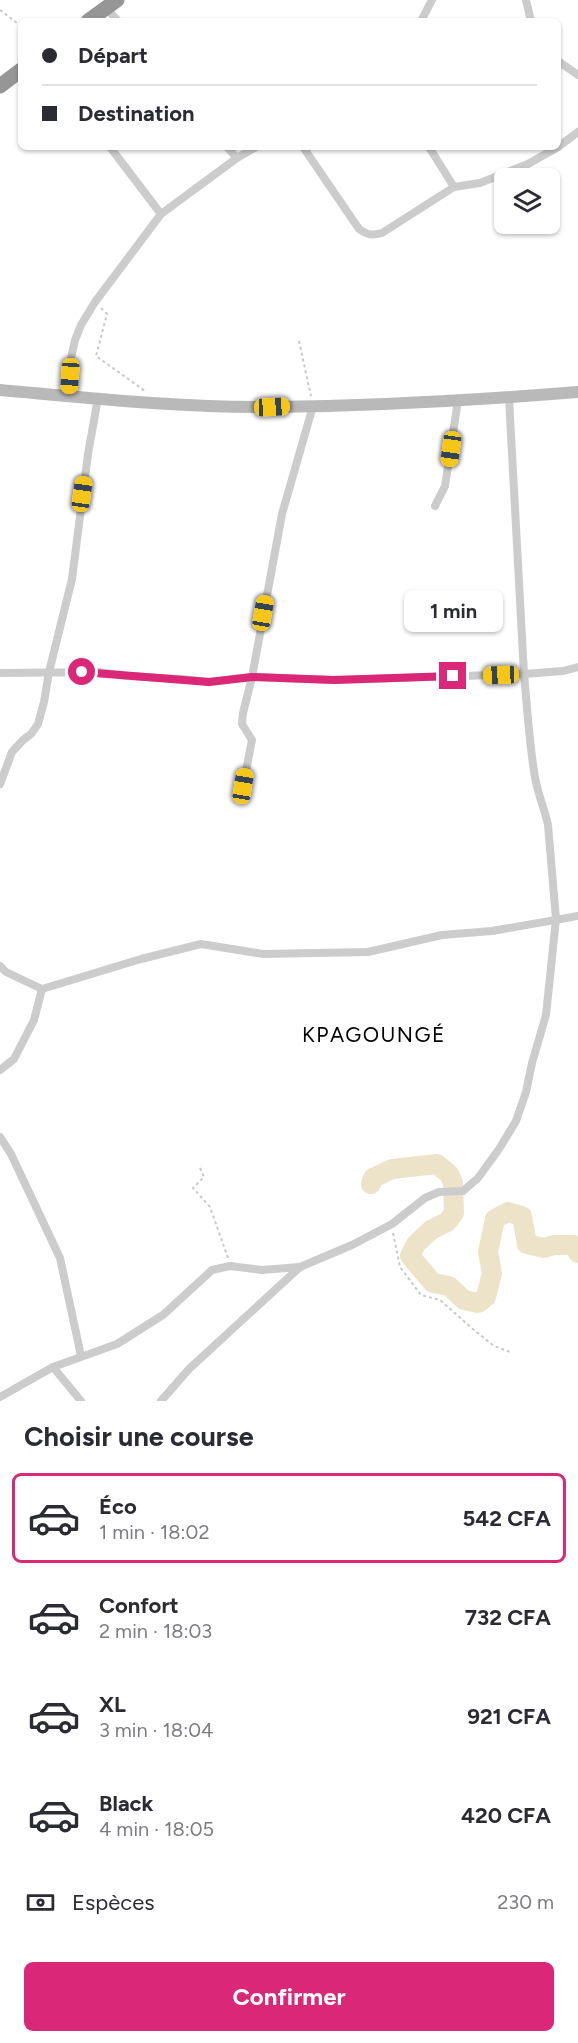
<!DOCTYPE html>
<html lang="fr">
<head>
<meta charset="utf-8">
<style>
	:root { --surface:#fff; --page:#f2f2f3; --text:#2b2b33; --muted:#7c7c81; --line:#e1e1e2; --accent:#db2777 }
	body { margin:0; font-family:Figtree,sans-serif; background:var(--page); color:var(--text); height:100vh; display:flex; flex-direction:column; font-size:22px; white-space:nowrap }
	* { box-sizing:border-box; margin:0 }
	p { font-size:20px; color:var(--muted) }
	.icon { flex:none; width:33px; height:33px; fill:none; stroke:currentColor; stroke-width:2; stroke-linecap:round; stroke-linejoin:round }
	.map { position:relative; height:1401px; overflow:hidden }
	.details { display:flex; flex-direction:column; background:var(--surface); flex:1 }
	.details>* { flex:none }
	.top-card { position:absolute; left:18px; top:18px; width:543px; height:132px; border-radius:9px; box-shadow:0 2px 4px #0004; display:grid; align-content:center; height:132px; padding:0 24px; background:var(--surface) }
	.controls { position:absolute; left:494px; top:168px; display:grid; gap:12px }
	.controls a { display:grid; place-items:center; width:66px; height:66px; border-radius:9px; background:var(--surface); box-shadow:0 2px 4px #0004; font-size:30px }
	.end { position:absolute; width:27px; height:27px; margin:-14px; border:8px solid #db2777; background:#fff; box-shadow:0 0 0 3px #fff }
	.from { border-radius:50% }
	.bubble { position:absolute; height:42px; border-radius:9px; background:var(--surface); box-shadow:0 2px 4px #0004; font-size:20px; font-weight:700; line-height:42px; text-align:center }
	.car { position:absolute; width:18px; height:36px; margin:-18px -9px; border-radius:8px; box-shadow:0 0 4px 2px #0007; background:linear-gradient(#f5c518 24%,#345 0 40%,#f5c518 0 76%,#345 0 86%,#f5c518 0) }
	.top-card b { display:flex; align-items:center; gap:21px; height:57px; font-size:22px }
	.top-card b+b { border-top:2px solid var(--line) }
	.top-card i { width:15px; height:15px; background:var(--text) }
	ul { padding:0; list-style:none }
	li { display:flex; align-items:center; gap:18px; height:90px; margin:0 12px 9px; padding:0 12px; border:3px solid transparent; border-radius:9px }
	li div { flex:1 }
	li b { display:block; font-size:22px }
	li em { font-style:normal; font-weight:700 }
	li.selected { border-color:var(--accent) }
	li>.icon { width:54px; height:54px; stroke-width:1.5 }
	h2 { padding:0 24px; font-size:27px; line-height:72px }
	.pay { display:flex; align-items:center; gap:15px; height:66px; padding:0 24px; font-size:22px }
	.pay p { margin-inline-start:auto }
	.cta { display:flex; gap:12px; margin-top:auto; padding:12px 24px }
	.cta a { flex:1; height:69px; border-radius:9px; background:var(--accent); color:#fff; font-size:24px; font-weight:700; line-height:69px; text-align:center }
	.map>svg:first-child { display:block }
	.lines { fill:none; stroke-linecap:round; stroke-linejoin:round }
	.river { stroke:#ede3c8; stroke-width:20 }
	.path { stroke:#c9c9c9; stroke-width:2; stroke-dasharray:3 3; stroke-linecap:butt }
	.street { stroke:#ccc; stroke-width:8 }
	.secondary { stroke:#b9b9b9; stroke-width:12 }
	.highway { stroke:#969696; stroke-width:15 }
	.route { stroke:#db2777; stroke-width:8 }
	.labels { text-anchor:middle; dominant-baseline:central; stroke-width:6; stroke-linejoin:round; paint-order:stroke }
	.quarter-label { font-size:21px; letter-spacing:1.5px; fill:#000; stroke:#fff }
</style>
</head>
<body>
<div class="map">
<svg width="578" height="1401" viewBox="0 0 578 1401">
	<rect width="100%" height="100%" fill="#fff"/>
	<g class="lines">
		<polyline class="river" points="371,1184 373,1178 392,1169 437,1164 449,1174 453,1183 454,1213 447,1222 431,1230 416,1244 410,1256 433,1283 449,1286 464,1300 478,1303 486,1297 492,1273 488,1252 495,1219 508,1212 522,1216 527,1244 544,1248 554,1245 573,1245 578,1253"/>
		<g class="path">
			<polyline points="0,10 21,26"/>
			<polyline points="101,308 107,314 96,356 145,391"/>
			<polyline points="299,341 311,396"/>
			<polyline points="200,1168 204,1177 193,1188 210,1207 228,1258"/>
			<polyline points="393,1233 400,1267 421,1295 440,1300 474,1330 494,1346 510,1352"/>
		</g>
		<g class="street">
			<polyline points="526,0 531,21"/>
			<polyline points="106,8 118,21"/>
			<polyline points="421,21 432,0"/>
			<polyline points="558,61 578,75"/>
			<polyline points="110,147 161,214 237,158"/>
			<polyline points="227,147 237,158 256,147"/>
			<path d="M303,147L359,229C368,235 372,236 382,233L454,187L480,183L528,164L558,147"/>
			<polyline points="429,147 454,187"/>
			<polyline points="558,147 578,132"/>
			<polyline points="69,396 71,358 75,340 81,325 95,302 161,214"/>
			<polyline points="435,506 445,486 458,400"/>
			<polyline points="0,673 99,672 127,676 182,679 209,682 252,677 334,680 524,674 509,398"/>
			<polyline points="0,784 12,752 23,740 31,734 38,724 44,702 49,672 72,579 88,454 98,398"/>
			<polyline points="243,786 252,740 242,724 243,713 252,677 282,514 313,406"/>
			<polyline points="0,966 6,972 42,989 34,1020 14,1059 0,1070"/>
			<polyline points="42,989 141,959 201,944 263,954 368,952 442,935 492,931 578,916"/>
			<polyline points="0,1137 11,1154 60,1258 81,1356"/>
			<polyline points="53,1367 117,1344 163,1315 212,1270 230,1266 262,1270 300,1267"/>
			<polyline points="0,1397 53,1367 81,1401"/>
			<path d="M161,1401L189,1369L300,1267L352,1245L392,1224L425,1198L439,1192L463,1191L478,1178L499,1149L516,1121L526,1092L532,1063L546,1015L556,919L548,825C544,806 536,790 534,771C529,739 527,706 524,674L563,671L578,667"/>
		</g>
		<path class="secondary" d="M0,390C90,398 182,408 273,407C375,406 477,400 578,392"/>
		<g class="highway">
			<polyline points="88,21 117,0"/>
			<polyline points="0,86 21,70"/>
		</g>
	</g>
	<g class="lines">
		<polyline class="route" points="82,672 209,682 252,677 334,680 453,676"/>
	</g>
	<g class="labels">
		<g class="quarter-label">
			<text x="374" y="1034">KPAGOUNGÉ</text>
		</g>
	</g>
</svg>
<div class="controls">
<a><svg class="icon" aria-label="layers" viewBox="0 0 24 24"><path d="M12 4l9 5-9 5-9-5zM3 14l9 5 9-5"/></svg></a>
</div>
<i class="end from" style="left:82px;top:672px"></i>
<i class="end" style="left:453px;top:676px"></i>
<div class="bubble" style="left:404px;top:590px;width:99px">1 min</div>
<i class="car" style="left:70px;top:376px;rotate:184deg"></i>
<i class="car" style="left:272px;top:407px;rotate:87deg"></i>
<i class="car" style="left:451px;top:449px;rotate:188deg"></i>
<i class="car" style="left:82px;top:494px;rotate:8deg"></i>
<i class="car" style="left:263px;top:613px;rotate:10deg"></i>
<i class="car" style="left:501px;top:675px;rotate:268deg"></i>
<i class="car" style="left:243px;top:786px;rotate:9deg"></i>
<div class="top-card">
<b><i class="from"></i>Départ</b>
<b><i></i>Destination</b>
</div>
</div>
<section class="details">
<h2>Choisir une course</h2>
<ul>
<li class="selected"><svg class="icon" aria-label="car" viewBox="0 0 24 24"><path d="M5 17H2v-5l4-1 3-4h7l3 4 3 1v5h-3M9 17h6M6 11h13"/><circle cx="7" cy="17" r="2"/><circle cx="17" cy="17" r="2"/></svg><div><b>Éco</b><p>1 min · 18:02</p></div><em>542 CFA</em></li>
<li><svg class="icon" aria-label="car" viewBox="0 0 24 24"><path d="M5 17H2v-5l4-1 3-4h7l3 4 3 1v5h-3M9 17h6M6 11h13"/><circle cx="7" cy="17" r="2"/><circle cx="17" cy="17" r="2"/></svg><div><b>Confort</b><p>2 min · 18:03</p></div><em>732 CFA</em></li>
<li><svg class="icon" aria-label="car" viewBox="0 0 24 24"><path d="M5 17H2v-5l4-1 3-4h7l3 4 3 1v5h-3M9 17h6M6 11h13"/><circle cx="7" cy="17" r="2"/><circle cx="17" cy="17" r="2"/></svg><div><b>XL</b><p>3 min · 18:04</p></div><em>921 CFA</em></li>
<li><svg class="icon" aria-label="car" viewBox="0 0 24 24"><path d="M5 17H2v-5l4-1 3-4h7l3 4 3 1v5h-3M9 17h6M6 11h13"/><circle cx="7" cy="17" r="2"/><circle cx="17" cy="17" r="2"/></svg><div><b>Black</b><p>4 min · 18:05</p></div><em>420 CFA</em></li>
</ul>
<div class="pay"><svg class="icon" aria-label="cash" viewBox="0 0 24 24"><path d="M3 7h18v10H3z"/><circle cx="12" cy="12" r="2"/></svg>Espèces<p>230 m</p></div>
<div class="cta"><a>Confirmer</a></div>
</section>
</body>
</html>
